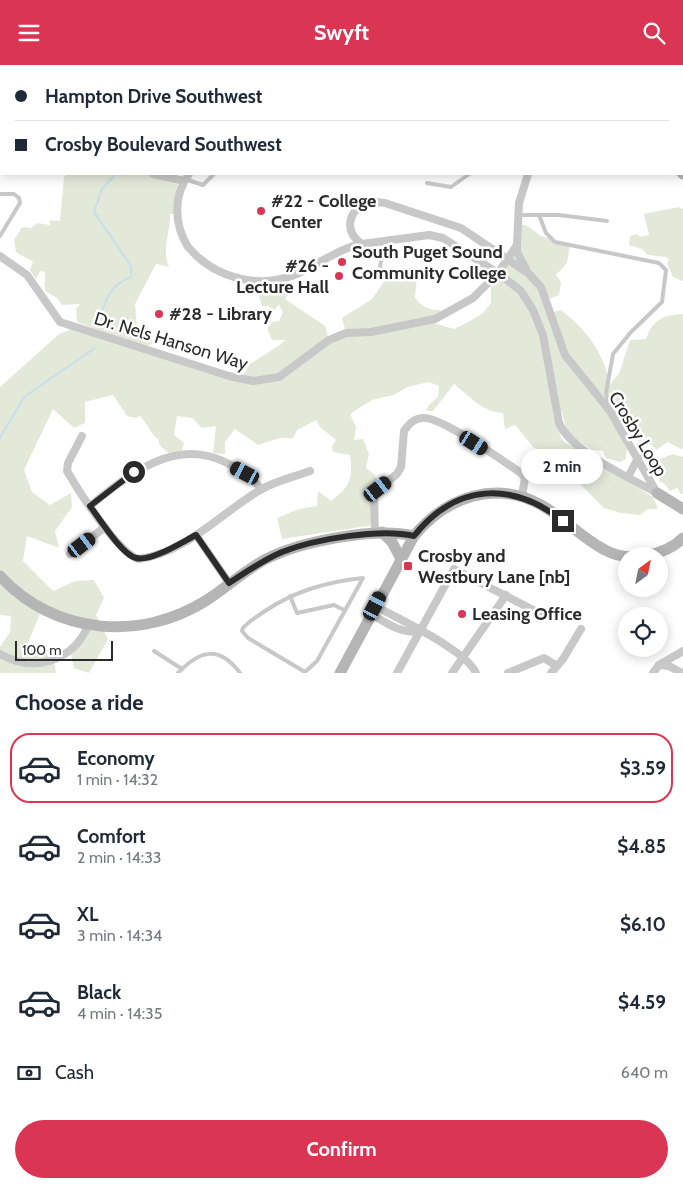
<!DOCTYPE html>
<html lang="en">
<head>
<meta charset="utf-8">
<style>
	:root { --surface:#fff; --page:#f2f2f3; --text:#1f2937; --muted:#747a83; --line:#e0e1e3; --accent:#db3554 }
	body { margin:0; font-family:Cabin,sans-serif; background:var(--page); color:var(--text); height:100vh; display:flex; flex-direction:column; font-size:19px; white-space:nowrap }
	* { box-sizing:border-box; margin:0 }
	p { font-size:16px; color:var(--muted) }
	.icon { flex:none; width:28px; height:28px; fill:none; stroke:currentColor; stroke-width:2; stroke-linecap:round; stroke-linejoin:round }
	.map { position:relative; height:608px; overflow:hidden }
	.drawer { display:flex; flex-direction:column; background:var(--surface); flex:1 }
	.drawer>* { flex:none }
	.hud { position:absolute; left:0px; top:0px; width:684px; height:110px; box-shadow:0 2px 12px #0003; display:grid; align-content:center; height:110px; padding:0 15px; background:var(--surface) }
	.needle { width:32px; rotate:32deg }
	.buttons { position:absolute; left:618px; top:482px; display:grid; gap:10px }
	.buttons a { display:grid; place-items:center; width:50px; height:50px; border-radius:50%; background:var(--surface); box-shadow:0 2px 12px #0003; font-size:25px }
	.scale { position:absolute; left:15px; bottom:12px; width:98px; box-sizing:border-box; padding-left:5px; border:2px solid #2b2b2b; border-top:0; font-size:14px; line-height:18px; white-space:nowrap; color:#2b2b2b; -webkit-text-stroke:4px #fff; paint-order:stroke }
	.end { position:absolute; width:22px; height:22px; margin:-11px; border:6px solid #2b2b2b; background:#fff; box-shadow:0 0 0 2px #fff }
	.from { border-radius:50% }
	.bubble { position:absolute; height:35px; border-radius:18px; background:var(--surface); box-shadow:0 2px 12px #0003; font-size:16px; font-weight:700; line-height:35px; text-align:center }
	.car { position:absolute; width:15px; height:30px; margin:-15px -8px; border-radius:6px; box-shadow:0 0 4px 1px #0007; background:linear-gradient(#222 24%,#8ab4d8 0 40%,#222 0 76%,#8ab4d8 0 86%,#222 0) }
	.hud b { display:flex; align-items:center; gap:18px; height:48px; font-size:19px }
	.hud b+b { border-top:1px solid var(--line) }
	.hud i { width:12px; height:12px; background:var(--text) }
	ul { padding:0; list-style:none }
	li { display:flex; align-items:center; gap:15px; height:70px; margin:0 10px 8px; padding:0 5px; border:2px solid transparent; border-radius:20px }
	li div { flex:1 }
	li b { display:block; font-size:19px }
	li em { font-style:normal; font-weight:700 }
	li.selected { border-color:var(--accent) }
	li>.icon { width:45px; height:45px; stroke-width:1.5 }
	h2 { padding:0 15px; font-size:22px; line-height:60px }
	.pay { display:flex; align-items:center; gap:12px; height:55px; padding:0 15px; font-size:19px }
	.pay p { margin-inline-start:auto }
	.action { display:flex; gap:10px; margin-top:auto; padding:10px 15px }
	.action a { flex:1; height:58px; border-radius:30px; background:var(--accent); color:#fff; font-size:20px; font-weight:700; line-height:58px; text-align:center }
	header { display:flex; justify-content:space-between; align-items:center; height:65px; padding:0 15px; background:var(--accent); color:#fff; font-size:22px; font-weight:700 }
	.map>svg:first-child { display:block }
	.green { fill:#e3e9d9 }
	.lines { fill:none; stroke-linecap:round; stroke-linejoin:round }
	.stream { stroke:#c6dfe8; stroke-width:2 }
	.lane { stroke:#c8c8c8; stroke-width:4 }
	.street { stroke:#c8c8c8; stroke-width:8 }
	.secondary { stroke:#b5b5b5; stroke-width:11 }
	.highway { stroke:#929292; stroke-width:14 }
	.route { stroke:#2b2b2b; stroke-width:6 }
	.poi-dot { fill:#db3554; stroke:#fff; stroke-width:2 }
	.labels { text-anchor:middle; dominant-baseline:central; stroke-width:5; stroke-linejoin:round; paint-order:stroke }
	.poi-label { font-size:18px; font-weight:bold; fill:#2b2b2b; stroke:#fff; text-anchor:start }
	.street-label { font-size:18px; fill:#2b2b2b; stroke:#fff }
</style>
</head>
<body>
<header><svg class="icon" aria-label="menu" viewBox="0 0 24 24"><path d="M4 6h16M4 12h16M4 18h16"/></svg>Swyft<svg class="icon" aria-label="search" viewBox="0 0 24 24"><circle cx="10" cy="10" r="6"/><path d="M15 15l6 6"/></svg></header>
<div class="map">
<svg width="683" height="608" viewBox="0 0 683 608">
	<rect width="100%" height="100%" fill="#fff"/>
	<g class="green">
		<path d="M68,109H160L161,115L177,119L181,126L177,149H170C171,166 161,185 169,202L156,199L135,239L137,262L151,270L152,279L142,283L241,314L250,299L280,280L285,275H272L267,263L273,257L279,256L283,247L279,240L274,245L268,241H262L258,228L262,222C272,218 281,218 289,226L285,234L325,261L329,275L346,268L342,253L372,234L386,214L382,211L385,207H403L418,201L415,232C421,242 429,245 440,245L442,254L434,258L454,264L472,255L484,247L491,238V221L514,185L518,160H526L541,171L570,180L567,198L556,210L561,217L559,230L547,235L550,248L561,245C588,266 603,287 610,319L619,309L630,275L646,274C653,254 664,250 683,249V385L668,377L656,385L651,379L639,381V375L630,370L619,350L610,352L627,382L626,394L620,397L606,393L603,386L592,385L567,368L562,347L556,342L553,350L562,375L653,432L658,444H648L640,450L620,448L604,443L575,414L552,397L551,389L534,383L515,360L505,364L503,348C480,346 471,332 454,319L433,346H426L429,340L438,332L439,321L429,317L407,322L394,330L372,335L350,349L356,362L354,375L363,374L369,389L366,403L375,410L378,424L374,460L282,474L277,453L299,444L317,441L318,426L331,436C350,420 353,416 350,390L333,387L332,381L336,375L320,362L316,355L297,365L293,373H280L258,380L235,364L225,377V389L213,388L216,361L202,363L192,353L177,351L174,370L184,378L182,385L168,388L159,379V375C150,369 148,359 140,351L136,353L127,351L113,330L85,337V358L74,363L53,344L24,405L32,427L50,440L71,428L72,442L55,466L59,483L27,471L23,496L53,526L75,516L94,515L104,533L96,550L108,574L89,608L74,603L71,590L81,577L88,561L42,544L27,580L45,588L54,595L56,608H0V582L10,567L11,551L0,550V322L59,269L75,263L92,268L93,263L77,257L76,244L80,239L62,240L57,233L45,226V207L40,206L36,214L30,205L33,197L16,187L14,175L22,162L31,163L37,158L50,160V155L60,156L64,112Z"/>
		<polygon points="679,142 683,144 683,216 673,212 667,198 669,195 666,192 648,190 642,184 629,180 630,171 637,169 640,172 649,170 644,149"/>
		<polygon points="673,389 683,392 683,429 681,429 677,423 670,426 664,418 659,416 658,406 654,402 660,394"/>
	</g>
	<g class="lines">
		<g class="stream">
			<polyline points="213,1 214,0"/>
			<path d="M97,261C105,239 107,221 131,212V201L94,147L102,124L116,109"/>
			<polyline points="0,373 24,332 95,283"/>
		</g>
		<g class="lane">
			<polyline points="560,0 561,1"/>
			<polyline points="473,1 474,0"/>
			<polyline points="185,114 203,120 214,109"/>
			<polyline points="427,118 451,122 469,109"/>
			<polyline points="0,129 14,129 19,133 20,138 0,171"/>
			<polyline points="518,150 559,150 607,156"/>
			<polyline points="539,150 546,168 555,177 659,198 666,205 662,237 631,267 613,289 606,328 609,341"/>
			<polyline points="380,202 384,176"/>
			<polyline points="290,531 297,548 334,540 344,545"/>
			<polyline points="154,586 182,604"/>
			<path d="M178,608C200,585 219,580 240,608"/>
			<path d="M304,608L317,596L363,513C326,517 295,526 265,546C258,551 249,556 243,563L242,566L248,573L305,607"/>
		</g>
		<g class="street">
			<polyline points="450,0 452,1"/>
			<polyline points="311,1 313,0"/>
			<polyline points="0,10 1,11"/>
			<polyline points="153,109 184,116"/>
			<path d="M368,136L385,138L461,163L528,208L541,222L565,290L610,346L657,428C628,412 572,387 559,358L543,270L533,245L521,226L498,208L443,173L429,170L362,179C343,166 348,146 368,136Z"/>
			<polyline points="517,180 517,187 526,204"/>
			<path d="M188,182C174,159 173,131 189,109"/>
			<path d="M190,184C216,214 262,225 299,208C320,198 340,183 362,179"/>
			<polyline points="0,191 27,210 60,257 229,311 253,316 279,312 329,275 346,268 371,267 435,254 473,233 498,208 517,180 519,138 528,109"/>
			<path d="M82,371L68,398L67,406C79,427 117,486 138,494C185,489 221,448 260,425C275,416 294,412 310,406"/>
			<polyline points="628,412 638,393"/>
			<path d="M90,441C148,393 198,361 262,424"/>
			<path d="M375,468L374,431L378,424L397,409L401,402L404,366C409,359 413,354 422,353C440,350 504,397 521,408L525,413L522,431"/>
			<polyline points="196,470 229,518"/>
			<polyline points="70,489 105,462"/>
			<path d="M375,541C399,554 466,585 476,608"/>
			<path d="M371,549C386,558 403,570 421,566"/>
			<path d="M0,589C33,608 72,597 88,561"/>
			<polyline points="659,600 669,601 682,608"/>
			<polyline points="397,608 454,504 543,550"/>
			<polyline points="452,608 506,530"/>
			<polyline points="508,608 544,593 557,601"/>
			<polyline points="551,608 563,594 581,564"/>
			<polyline points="653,608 659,600 683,586"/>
		</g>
		<g class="secondary">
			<polyline points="522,0 524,1"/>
			<polyline points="682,108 683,109"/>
			<polyline points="657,428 683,444"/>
			<polyline points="382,467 392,477 401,494"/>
			<path d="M0,511C54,570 141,577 207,535C227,522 245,505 266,494C302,476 375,462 414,471"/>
			<path d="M340,608L414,471C446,432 496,414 543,441C565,454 582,473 605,485C628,498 665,491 683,473"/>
		</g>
		<g class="highway">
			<polyline points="631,0 632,1"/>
			<polyline points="661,0 662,1"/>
			<polyline points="677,0 678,1"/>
			<polyline points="682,22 683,22"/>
			<polyline points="682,53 683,53"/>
			<polyline points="682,73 683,74"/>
		</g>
	</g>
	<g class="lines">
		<path class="route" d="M134,407L90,441C99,453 122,490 136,493C151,497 182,477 196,470L229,518C246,507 263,495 282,487C315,474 380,463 414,471C456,418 512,416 563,456"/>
	</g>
	<g class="poi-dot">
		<circle cx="261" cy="146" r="5"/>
		<circle cx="342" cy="197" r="5"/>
		<circle cx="339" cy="211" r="5"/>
		<circle cx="159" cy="249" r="5"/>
		<rect x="403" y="496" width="10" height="10" rx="2.5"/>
		<circle cx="462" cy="549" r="5"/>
	</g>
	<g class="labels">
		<g class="poi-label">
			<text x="271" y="136">#22 - College<tspan x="271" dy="21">Center</tspan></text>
			<text x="352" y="187">South Puget Sound<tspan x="352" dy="21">Community College</tspan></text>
			<text x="329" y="201" text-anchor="end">#26 -<tspan x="329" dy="21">Lecture Hall</tspan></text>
			<text x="169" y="249">#28 - Library</text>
			<text x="418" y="491">Crosby and<tspan x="418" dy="21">Westbury Lane [nb]</tspan></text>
			<text x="472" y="549">Leasing Office</text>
		</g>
		<g class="street-label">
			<text transform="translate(171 276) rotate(17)">Dr. Nels Hanson Way</text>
			<text transform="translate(638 369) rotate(59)">Crosby Loop</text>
		</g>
	</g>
</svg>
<div class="buttons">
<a><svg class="needle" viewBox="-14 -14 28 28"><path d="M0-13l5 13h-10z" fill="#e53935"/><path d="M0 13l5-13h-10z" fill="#747a83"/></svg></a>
<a><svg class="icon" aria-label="locate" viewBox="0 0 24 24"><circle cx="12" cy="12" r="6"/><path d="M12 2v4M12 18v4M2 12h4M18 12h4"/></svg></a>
</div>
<div class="scale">100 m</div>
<i class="end from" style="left:134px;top:407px"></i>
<i class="end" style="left:563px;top:456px"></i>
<div class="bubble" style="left:521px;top:384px;width:82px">2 min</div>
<i class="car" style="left:474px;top:378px;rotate:122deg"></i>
<i class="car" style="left:245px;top:408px;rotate:297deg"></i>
<i class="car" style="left:378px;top:424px;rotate:52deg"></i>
<i class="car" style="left:82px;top:480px;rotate:53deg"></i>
<i class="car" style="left:375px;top:541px;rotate:28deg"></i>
<div class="hud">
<b><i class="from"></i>Hampton Drive Southwest</b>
<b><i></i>Crosby Boulevard Southwest</b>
</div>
</div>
<section class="drawer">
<h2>Choose a ride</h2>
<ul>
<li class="selected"><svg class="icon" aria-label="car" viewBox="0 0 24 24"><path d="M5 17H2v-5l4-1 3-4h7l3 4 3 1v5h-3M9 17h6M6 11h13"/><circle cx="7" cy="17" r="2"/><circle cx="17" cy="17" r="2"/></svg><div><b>Economy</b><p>1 min · 14:32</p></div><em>$3.59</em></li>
<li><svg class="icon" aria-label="car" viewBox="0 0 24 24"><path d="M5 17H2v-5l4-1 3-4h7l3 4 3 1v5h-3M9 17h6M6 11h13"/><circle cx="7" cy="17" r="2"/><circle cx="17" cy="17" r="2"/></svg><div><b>Comfort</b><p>2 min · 14:33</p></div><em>$4.85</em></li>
<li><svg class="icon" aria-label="car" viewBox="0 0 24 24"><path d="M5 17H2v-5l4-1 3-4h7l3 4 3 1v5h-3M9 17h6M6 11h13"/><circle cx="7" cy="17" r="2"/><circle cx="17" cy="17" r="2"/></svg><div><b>XL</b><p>3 min · 14:34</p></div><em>$6.10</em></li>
<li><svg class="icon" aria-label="car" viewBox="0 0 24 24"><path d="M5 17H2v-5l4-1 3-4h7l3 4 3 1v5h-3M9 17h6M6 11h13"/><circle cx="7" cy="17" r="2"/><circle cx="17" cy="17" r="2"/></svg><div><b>Black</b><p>4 min · 14:35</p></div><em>$4.59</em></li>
</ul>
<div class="pay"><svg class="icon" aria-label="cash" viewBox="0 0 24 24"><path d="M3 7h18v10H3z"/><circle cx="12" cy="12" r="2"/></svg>Cash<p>640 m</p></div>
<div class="action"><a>Confirm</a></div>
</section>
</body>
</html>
